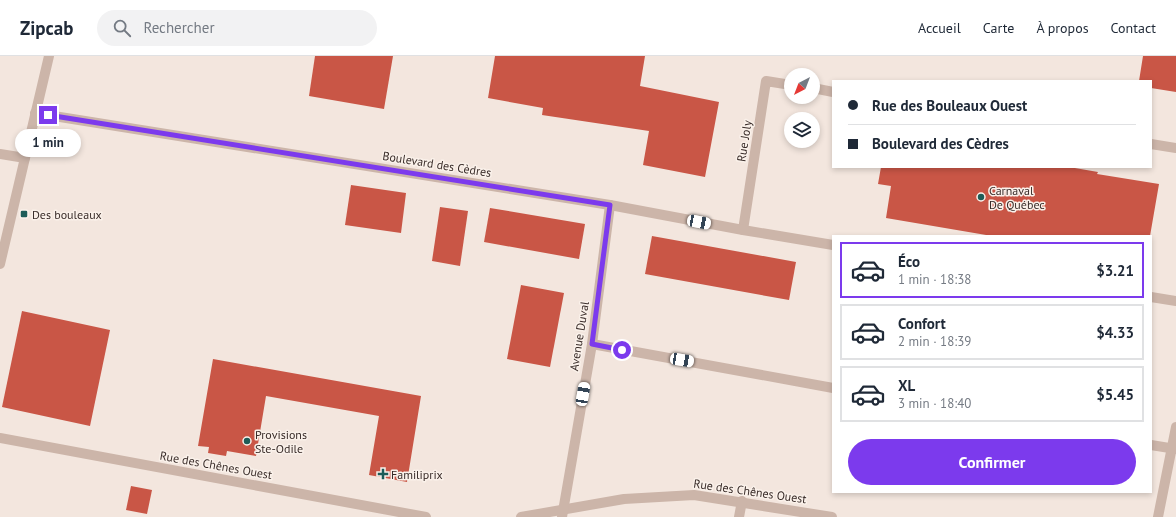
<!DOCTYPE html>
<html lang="fr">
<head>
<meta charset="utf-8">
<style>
	:root { --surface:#fff; --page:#f2f2f3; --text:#1f2937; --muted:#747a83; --line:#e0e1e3; --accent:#7c3aed }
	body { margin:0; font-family:"PT Sans",sans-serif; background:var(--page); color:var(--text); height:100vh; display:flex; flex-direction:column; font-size:15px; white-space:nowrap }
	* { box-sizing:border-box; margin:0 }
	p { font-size:13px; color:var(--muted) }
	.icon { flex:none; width:22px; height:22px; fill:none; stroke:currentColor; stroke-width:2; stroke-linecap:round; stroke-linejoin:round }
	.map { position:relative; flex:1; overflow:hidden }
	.drawer { position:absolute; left:832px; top:179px; width:320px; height:258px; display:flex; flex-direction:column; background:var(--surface); border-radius:0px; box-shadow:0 2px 6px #0003 }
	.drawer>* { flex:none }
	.hud { position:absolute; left:832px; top:24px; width:320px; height:88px; border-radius:0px; box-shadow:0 2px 6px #0003; display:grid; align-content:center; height:88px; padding:0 16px; background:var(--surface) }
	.needle { width:26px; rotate:222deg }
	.fabs { position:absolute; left:784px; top:12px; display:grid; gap:8px }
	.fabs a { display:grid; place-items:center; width:36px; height:36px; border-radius:50%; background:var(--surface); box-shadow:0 2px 6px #0003; font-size:20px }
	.end { position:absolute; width:18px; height:18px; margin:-9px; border:5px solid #7c3aed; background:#fff; box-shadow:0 0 0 2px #fff }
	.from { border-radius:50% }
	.bubble { position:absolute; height:28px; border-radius:14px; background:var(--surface); box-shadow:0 2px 6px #0003; font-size:13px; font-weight:700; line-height:28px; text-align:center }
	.car { position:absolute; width:12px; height:24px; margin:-12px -6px; border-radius:5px; box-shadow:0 0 3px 1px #0007; background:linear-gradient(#fff 24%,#345 0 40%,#fff 0 76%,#345 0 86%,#fff 0) }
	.hud b { display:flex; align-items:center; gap:14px; height:38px; font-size:15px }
	.hud b+b { border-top:1px solid var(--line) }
	.hud i { width:10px; height:10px; background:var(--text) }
	ul { padding:7px 0 0; list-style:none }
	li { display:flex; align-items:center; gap:12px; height:56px; margin:0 8px 6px; padding:0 8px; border:2px solid var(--line); border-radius:0px }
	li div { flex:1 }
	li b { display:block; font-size:15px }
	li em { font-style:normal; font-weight:700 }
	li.on { border-color:var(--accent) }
	li>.icon { width:36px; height:36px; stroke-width:1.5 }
	.button { display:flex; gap:8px; margin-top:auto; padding:8px 16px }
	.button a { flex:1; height:46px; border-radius:24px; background:var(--accent); color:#fff; font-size:16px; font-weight:700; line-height:46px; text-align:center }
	header { display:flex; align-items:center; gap:24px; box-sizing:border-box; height:56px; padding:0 20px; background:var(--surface); border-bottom:1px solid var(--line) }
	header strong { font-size:19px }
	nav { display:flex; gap:22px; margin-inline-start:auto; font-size:14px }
	.search { width:280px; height:36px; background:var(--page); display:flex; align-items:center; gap:10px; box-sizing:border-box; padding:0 14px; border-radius:22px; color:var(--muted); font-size:15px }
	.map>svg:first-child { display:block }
	.building { fill:#c95646 }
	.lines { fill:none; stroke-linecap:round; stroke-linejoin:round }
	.minor { stroke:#ccb5a9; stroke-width:10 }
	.tertiary { stroke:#ccb5a9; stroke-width:10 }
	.route { stroke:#7c3aed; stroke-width:5 }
	.poi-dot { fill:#1d5c58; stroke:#faf1ea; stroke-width:1.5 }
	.labels { text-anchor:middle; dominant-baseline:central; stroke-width:3; stroke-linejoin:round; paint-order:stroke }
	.street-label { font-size:12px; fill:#392c29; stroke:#faf1ea }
	.poi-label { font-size:12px; fill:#392c29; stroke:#faf1ea; text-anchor:start }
</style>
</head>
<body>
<header>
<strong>Zipcab</strong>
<div class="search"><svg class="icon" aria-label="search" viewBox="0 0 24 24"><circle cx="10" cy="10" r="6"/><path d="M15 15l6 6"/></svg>Rechercher</div>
<nav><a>Accueil</a><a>Carte</a><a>À propos</a><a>Contact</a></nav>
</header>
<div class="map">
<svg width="1176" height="461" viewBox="0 0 1176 461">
	<rect width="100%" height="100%" fill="#f3e6de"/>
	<g class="building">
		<polygon points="315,0 393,0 384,53 309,40"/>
		<polygon points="495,0 645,0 640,30 719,46 705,121 643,109 649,75 542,59 543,52 488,42"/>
		<polygon points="1143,0 1176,0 1176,36 1151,32 1151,25 1139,25"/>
		<polygon points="881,111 1069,111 1098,116 1097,118 1159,128 1150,180 992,180 886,162 891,130 878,128"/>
		<polygon points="351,129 406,137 401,177 345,169"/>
		<polygon points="440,151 468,155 460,210 432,205"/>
		<polygon points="490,152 585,168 579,203 484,186"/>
		<polygon points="652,180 796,206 789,244 645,218"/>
		<polygon points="521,229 564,237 550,311 507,303"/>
		<polygon points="22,255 110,274 90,370 2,351"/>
		<polygon points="213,303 421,340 407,426 369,419 379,360 266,340 256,400 227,395 226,400 208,397 209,391 198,390"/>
		<polygon points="131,430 152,434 147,458 126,454"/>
	</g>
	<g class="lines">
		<g class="minor">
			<polyline points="813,32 833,36"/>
			<polyline points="1151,88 1176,92"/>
			<polyline points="0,98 25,102"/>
			<polyline points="743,174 766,25 791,29"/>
			<polyline points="592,288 833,332"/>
			<polyline points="0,382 426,461"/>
			<polyline points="1151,389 1176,393"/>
			<polyline points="521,461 624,443 694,439 832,461"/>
			<polyline points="562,461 592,288 610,149"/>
			<polyline points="739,461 742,445"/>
			<polyline points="1158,461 1176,371"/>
		</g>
		<g class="tertiary">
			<polyline points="35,57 610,149 743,174 833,189"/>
			<polyline points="0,208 49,0"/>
			<polyline points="1151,241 1176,245"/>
		</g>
	</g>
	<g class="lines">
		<polyline class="route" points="48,59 610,149 592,288 622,294"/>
	</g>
	<g class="poi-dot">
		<circle cx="981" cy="141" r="4"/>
		<rect x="20" y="154" width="8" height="8" rx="2"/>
		<circle cx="247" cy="385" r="4"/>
		<path d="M381 412h4v4h4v4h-4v4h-4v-4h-4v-4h4z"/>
	</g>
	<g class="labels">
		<g class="street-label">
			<text transform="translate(744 85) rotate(-81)">Rue Joly</text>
			<text transform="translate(437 108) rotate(9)">Boulevard des Cèdres</text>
			<text transform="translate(579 280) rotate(-81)">Avenue Duval</text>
			<text transform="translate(216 409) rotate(10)">Rue des Chênes Ouest</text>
			<text transform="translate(750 435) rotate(8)">Rue des Chênes Ouest</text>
		</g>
		<g class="poi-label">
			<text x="989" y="134">Carnaval<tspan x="989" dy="14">De Québec</tspan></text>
			<text x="32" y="158">Des bouleaux</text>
			<text x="255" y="378">Provisions<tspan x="255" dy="14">Ste-Odile</tspan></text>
			<text x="391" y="418">Familiprix</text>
		</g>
	</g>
</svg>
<div class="fabs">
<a><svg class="needle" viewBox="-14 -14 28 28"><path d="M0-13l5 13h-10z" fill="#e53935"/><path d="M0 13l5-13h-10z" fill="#747a83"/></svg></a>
<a><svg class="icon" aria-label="layers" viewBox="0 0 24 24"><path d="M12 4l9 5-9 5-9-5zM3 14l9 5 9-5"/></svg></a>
</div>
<i class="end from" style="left:622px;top:294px"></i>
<i class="end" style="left:48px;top:59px"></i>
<div class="bubble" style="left:15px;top:73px;width:66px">1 min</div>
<i class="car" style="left:699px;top:166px;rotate:101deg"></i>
<i class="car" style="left:682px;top:304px;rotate:100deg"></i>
<i class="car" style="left:583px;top:338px;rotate:10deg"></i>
<div class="hud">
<b><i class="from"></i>Rue des Bouleaux Ouest</b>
<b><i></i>Boulevard des Cèdres</b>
</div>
<section class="drawer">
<ul>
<li class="on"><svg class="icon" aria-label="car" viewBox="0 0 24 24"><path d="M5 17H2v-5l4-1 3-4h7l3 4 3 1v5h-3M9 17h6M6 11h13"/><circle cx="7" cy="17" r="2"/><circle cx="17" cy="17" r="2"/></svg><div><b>Éco</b><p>1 min · 18:38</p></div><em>$3.21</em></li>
<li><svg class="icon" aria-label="car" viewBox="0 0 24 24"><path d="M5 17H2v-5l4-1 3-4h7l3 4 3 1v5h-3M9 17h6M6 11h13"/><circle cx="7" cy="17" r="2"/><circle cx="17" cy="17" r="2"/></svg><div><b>Confort</b><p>2 min · 18:39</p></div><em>$4.33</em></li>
<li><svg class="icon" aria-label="car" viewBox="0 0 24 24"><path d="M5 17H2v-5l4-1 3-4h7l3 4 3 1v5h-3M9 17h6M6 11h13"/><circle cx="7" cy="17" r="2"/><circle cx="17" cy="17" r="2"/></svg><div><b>XL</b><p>3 min · 18:40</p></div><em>$5.45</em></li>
</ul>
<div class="button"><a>Confirmer</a></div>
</section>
</div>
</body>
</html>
